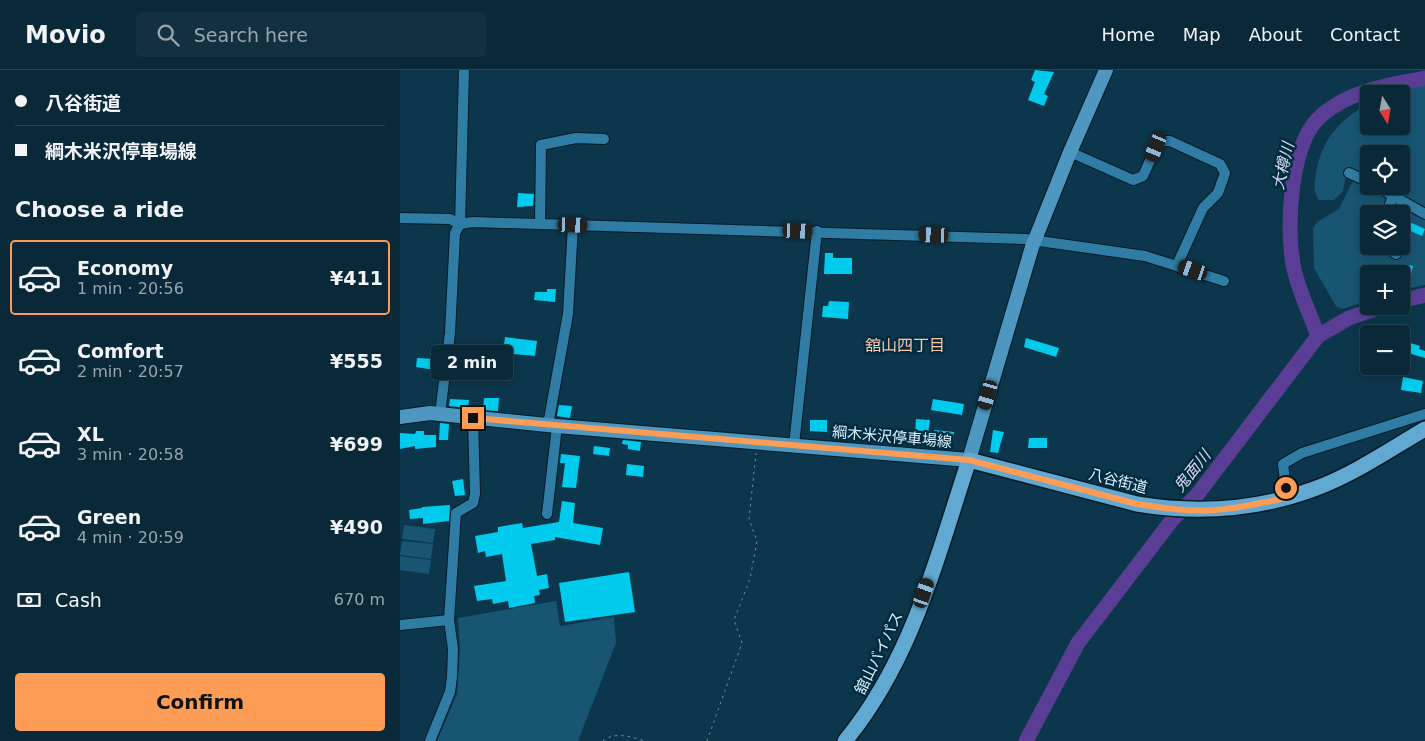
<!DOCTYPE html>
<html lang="en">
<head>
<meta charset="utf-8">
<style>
	:root { --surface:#092838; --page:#123040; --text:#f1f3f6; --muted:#99a6ae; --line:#294453; --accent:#fd9c55 }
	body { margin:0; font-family:"DejaVu Sans","Noto Sans JP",sans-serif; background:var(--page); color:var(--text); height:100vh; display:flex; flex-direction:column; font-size:19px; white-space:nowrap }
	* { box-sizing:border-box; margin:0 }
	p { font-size:16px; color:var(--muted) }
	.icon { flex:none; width:28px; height:28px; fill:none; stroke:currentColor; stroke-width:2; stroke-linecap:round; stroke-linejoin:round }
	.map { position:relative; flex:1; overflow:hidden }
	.side { display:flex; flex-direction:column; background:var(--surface); width:400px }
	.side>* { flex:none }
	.hud { display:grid; align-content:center; height:110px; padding:0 15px; background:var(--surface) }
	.needle { width:32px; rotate:169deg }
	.controls { position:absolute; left:960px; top:15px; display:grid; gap:10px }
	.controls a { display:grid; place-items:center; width:50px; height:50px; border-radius:5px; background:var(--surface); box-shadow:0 2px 8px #0003,0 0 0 1px var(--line); font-size:25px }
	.end { position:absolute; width:22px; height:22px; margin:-11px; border:6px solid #fd9c55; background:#111; box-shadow:0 0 0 2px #111 }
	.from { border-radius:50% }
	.bubble { position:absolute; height:35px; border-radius:5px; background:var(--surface); box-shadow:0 2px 8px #0003,0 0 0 1px var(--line); font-size:16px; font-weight:800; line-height:35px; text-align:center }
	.car { position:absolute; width:15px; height:30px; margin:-15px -8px; border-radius:6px; box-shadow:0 0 4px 1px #0007; background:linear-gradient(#222 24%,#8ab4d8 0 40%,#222 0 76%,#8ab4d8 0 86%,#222 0) }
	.hud b { display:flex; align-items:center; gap:18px; height:48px; font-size:19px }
	.hud b+b { border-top:1px solid var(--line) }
	.hud i { width:12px; height:12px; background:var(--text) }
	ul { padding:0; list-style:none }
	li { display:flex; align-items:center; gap:15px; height:75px; margin:0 10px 8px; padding:0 5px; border:2px solid transparent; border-radius:5px }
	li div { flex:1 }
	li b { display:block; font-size:19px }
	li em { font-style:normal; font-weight:800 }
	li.active { border-color:var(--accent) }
	li>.icon { width:45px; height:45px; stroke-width:1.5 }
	h2 { padding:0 15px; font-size:22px; line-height:60px }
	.pay { display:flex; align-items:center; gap:12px; height:55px; padding:0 15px; font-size:19px }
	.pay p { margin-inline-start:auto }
	.cta { display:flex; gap:10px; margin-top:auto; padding:10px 15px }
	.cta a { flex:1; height:58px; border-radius:5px; background:var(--accent); color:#111; font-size:20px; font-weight:800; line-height:58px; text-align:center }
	header { display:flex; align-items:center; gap:30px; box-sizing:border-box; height:70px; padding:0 25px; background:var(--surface); border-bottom:1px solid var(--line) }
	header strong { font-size:24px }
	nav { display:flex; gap:28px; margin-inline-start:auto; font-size:18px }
	.search { width:350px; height:45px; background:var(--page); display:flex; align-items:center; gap:12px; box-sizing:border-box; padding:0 18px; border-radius:5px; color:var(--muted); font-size:19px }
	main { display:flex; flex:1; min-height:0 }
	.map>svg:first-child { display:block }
	.green { fill:#175573; fill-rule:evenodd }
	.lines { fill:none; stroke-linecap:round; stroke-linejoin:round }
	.river { stroke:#5a3e95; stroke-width:15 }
	.building { fill:#00cbec }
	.minor-casing { stroke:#041c29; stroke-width:12 }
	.major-casing { stroke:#041c29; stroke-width:16 }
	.highway-casing { stroke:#041c29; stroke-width:18 }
	.path { stroke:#6e8ea0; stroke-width:1; stroke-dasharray:2.5 4; stroke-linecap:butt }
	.minor { stroke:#2f7ca4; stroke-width:10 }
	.major { stroke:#4d97c0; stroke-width:14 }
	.highway { stroke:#61a9d2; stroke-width:15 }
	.route { stroke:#fd9c55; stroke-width:6 }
	.labels { text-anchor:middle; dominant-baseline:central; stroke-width:5; stroke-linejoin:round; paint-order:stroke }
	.street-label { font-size:15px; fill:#dbf1fe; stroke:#002c40 }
	.water-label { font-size:16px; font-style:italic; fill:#dbd6ef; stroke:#002c40 }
	.neighbourhood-label { font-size:16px; fill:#fec6a2; stroke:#002c40 }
</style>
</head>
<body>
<header>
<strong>Movio</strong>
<div class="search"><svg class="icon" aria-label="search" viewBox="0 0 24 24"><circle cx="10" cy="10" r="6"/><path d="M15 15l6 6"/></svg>Search here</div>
<nav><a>Home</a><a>Map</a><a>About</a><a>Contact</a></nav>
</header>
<main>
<section class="side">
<div class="hud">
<b><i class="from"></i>八谷街道</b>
<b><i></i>綱木米沢停車場線</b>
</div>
<h2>Choose a ride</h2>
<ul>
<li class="active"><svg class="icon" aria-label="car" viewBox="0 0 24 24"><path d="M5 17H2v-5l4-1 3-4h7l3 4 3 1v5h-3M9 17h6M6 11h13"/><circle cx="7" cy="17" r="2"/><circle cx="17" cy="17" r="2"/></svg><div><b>Economy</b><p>1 min · 20:56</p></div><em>¥411</em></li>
<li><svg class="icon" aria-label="car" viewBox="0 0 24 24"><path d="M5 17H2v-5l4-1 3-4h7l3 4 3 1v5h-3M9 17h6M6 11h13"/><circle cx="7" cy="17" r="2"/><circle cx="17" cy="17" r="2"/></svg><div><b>Comfort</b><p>2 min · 20:57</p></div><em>¥555</em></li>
<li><svg class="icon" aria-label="car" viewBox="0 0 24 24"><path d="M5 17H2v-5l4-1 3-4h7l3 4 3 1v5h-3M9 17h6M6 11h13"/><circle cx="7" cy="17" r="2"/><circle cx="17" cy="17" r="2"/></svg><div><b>XL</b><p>3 min · 20:58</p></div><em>¥699</em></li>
<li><svg class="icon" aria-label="car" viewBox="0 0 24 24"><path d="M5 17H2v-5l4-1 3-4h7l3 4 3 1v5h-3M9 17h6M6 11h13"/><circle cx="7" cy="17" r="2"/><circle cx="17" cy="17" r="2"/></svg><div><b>Green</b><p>4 min · 20:59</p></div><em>¥490</em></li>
</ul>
<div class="pay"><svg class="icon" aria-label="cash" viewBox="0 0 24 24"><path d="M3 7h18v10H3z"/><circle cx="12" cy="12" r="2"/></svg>Cash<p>670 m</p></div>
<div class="cta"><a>Confirm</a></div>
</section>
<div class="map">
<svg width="1025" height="671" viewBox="0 0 1025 671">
	<rect width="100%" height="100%" fill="#0c364b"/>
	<g class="green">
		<path d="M1025,12V140L1000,126L1008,111L1001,107L1007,93L1001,90V84H990L983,80L980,84H969L967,109L946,106L943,121L934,130H919C913,122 914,114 916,104C921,70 939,50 969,33V56H1001V24H988L1005,16Z"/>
		<path d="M954,109L1025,146V215L1001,220V204H969V230L942,239L936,236L914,198L913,158L917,152L939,139ZM969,144H1001V176H969Z"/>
		<polygon points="4,455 35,459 33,473 2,469"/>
		<polygon points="2,471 33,474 31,489 0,485"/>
		<polygon points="0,486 31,490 29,504 0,500"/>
		<polygon points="156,531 160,556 214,547 216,573 178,671 37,671 57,624 60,579 58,548"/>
	</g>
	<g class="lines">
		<g class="river">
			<polyline points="1001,231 1025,225"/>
			<path d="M918,266C910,243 897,218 893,194C886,156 890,71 922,45C951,20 989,15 1025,8"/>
			<polyline points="626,671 678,573 772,450 797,425 918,266 949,248 984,236"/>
		</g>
	</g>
	<g class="building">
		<polygon points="635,0 654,2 644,24 648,26 644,36 628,30 635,12 631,10"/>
		<polygon points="118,123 134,124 133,136 117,137"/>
		<polygon points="1007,151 1025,159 1022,166 1004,158"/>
		<polygon points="425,183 433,183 433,188 452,188 452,204 424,204"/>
		<polygon points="1004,194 1013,196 1010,208 998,204 1001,195"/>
		<polygon points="147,219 156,219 155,232 134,230 135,222 147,222"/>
		<polygon points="429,231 449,232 448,249 422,247 423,236 428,236"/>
		<polygon points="105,267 137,271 135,286 103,283"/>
		<polygon points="626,268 659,278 656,287 624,277"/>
		<polygon points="1004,271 1020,276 1019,279 1025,281 1025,288 1001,281"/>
		<polygon points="17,288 35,289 34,300 16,297"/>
		<polygon points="1003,307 1023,311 1021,323 1001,320"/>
		<polygon points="84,328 99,328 98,341 83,340"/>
		<polygon points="50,329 69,330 68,338 49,336"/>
		<polygon points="533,329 564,334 562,345 531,340"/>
		<polygon points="159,335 172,336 170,348 157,346"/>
		<polygon points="516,349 530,350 528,364 515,363"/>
		<polygon points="410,350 427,350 427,362 410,361"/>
		<polygon points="40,353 49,354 48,370 39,370"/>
		<polygon points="440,357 462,359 461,369 440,367"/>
		<polygon points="534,360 554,362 553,373 533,371"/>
		<polygon points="593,360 604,362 598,383 590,382"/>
		<polygon points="16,361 24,361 24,365 36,365 36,377 15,379 15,376 0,379 0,363 15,364"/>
		<polygon points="629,368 647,368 647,378 628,378"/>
		<polygon points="223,370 241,372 240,381 228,379 228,375 222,374"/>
		<polygon points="194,376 210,378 209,386 193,384"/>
		<polygon points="161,384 180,386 176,418 162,417 165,393 160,393"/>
		<polygon points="227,394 244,396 243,407 226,405"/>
		<polygon points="63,409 65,425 55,426 52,411"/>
		<polygon points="162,431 175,433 173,453 203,458 200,475 155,467 155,470 131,474 137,506 147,504 149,518 139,520 140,525 134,526 135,533 109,538 108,531 93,534 92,529 77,531 74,516 106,511 102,484 86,487 85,481 78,483 75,466 98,462 98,457 122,453 123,458 159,452"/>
		<polygon points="50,435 49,451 23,454 23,448 10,449 9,440 22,438 22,437"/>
		<polygon points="229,502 235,542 165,552 159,513"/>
	</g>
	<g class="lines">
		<g class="minor-casing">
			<g id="minor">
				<polyline points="670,82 733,110 743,106 756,77 763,71 770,71 820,94 825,103 818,123 803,138 777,195"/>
				<polyline points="949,103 969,112"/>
				<polyline points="976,116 1025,144"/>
				<polyline points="987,144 993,125"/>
				<polyline points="0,148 50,149 60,154 73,152 625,169 745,186 824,211"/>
				<polyline points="140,154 141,75 176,68 204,69"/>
				<polyline points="985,176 996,184"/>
				<polyline points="40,344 50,263 55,163 60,154 64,0"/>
				<polyline points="148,355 168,244 173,155"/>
				<polyline points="394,375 417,161"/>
				<polyline points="887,428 883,394 902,383 1025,344"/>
				<polyline points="147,444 157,356"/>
				<polyline points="0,555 49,550"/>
				<polyline points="30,671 50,622 52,607 53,579 49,550 56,443 73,433 75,424 73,348"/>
			</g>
		</g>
		<g class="major-casing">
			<polyline id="major" points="0,347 30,343 157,356 569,390 632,177 670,82 706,0"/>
		</g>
		<g class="highway-casing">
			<path id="highway" d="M445,671C512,590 537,487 569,390L737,434C797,444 857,440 914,419C953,405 989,380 1025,359"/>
		</g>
		<g class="path">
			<path d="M203,671C214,661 232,667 245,671"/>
			<polyline points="307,671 342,573 334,550 350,509 357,471 349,449 356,383"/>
		</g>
		<use href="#minor" class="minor"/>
		<use href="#major" class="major"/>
		<use href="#highway" class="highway"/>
	</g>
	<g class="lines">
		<path class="route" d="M73,348L569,390L737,434C763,438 789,442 814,440C839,439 863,432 887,428L886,418"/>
	</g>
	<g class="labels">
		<g class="street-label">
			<text transform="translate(492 367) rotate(5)">綱木米沢停車場線</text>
			<text transform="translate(718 411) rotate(14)">八谷街道</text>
			<text transform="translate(479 583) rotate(-64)">舘山バイパス</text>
		</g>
		<g class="water-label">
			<text transform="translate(883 96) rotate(-77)">大樽川</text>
			<text transform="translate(792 401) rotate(-51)">鬼面川</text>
		</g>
		<g class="neighbourhood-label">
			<text x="505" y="275">舘山四丁目</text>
		</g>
	</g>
</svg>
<div class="controls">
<a><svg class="needle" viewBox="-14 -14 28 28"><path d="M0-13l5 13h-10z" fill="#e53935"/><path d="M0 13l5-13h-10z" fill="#99a6ae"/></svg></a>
<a><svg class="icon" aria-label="locate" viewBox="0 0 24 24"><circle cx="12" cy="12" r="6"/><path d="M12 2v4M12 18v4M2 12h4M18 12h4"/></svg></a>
<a><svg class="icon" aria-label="layers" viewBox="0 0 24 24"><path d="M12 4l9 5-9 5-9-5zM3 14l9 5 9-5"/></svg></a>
<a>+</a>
<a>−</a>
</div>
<i class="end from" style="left:886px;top:418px"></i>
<i class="end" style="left:73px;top:348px"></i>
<div class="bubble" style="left:31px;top:275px;width:82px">2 min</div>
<i class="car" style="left:756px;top:77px;rotate:203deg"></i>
<i class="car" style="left:173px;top:155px;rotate:92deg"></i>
<i class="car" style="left:398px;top:161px;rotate:92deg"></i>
<i class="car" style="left:534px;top:165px;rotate:272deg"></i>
<i class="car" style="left:793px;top:200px;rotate:289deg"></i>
<i class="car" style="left:588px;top:325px;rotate:196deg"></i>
<i class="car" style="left:524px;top:523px;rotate:19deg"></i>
</div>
</main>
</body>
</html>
